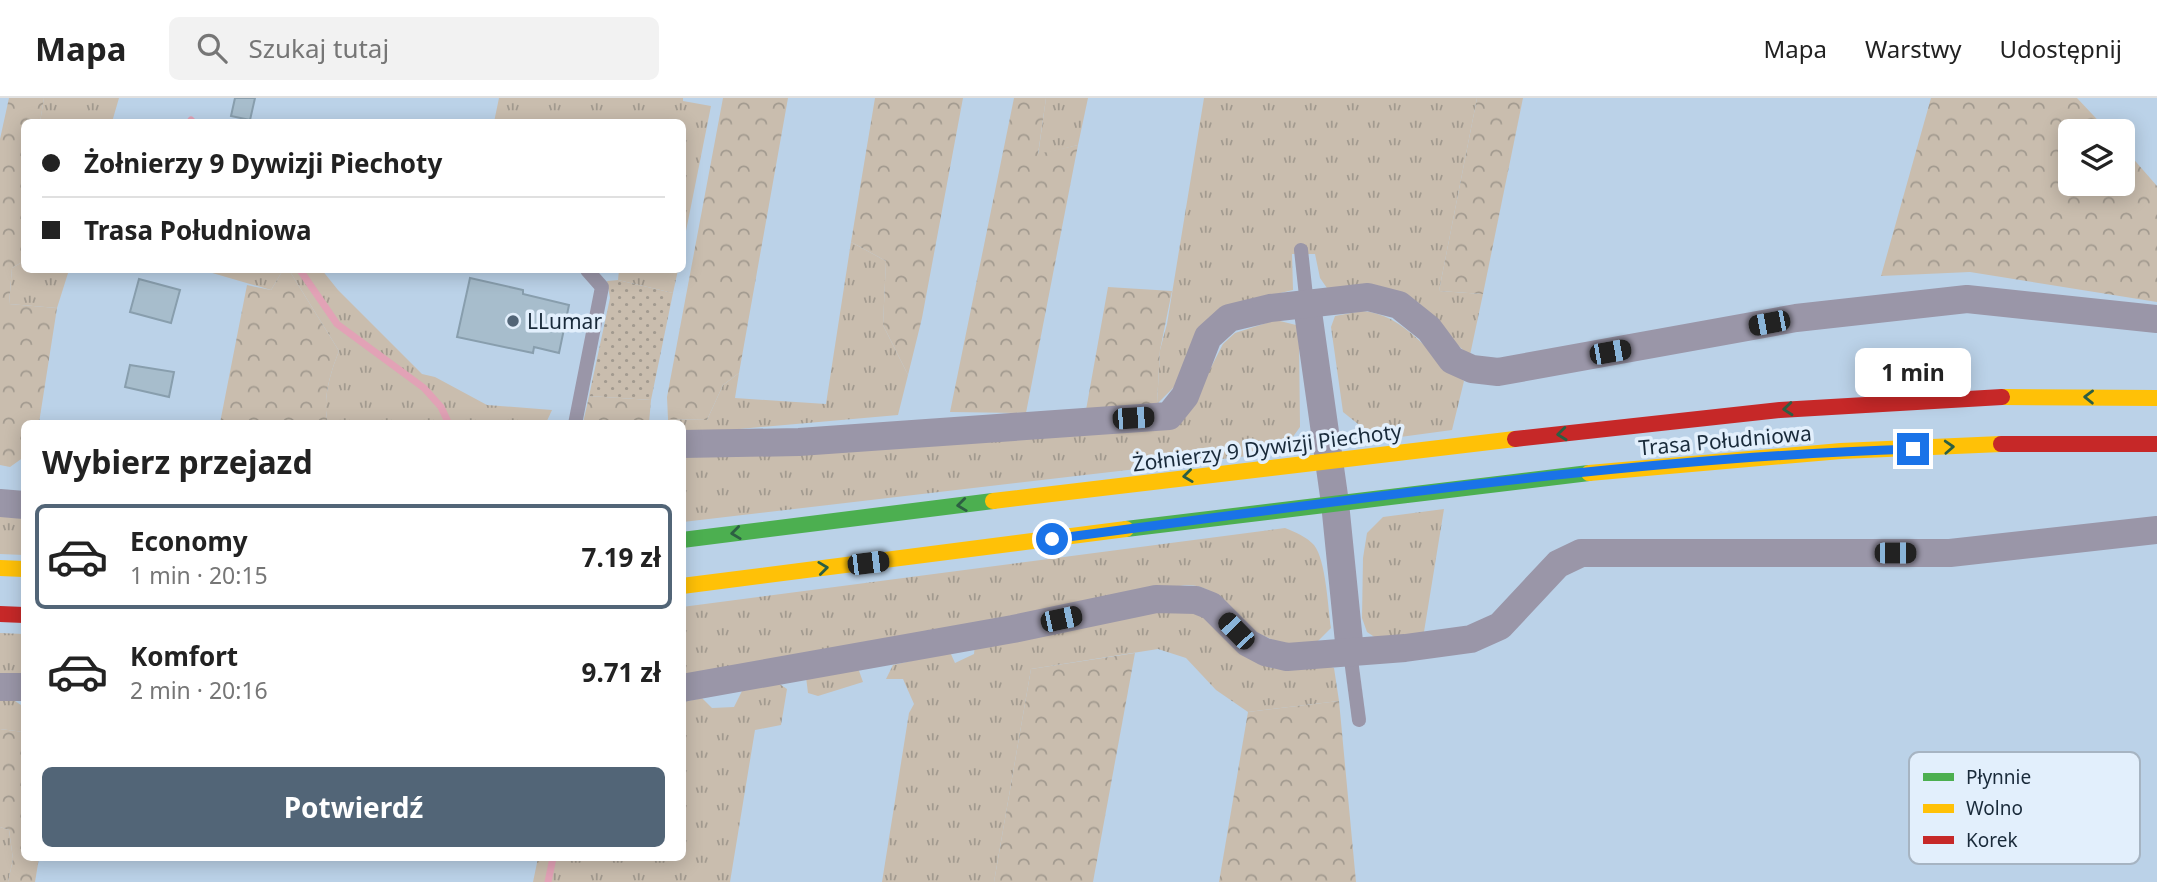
<!DOCTYPE html>
<html lang="pl">
<head>
<meta charset="utf-8">
<style>
	:root { --surface:#fff; --page:#f2f2f2; --text:#222; --muted:#767676; --line:#e0e0e0; --accent:#526577 }
	body { margin:0; font-family:"Noto Sans",sans-serif; background:var(--page); color:var(--text); height:100vh; display:flex; flex-direction:column; font-size:26px; white-space:nowrap }
	* { box-sizing:border-box; margin:0 }
	p { font-size:23px; color:var(--muted) }
	.icon { flex:none; width:38px; height:38px; fill:none; stroke:currentColor; stroke-width:2; stroke-linecap:round; stroke-linejoin:round }
	.map { position:relative; flex:1; overflow:hidden }
	.drawer { position:absolute; left:21px; top:322px; width:665px; height:441px; display:flex; flex-direction:column; background:var(--surface); border-radius:10px; box-shadow:0 4px 18px #0003 }
	.drawer>* { flex:none }
	.banner { position:absolute; left:21px; top:21px; width:665px; height:154px; border-radius:10px; box-shadow:0 4px 18px #0003; display:grid; align-content:center; height:154px; padding:0 21px; background:var(--surface) }
	.tools { position:absolute; left:2058px; top:21px; display:grid; gap:14px }
	.tools a { display:grid; place-items:center; width:77px; height:77px; border-radius:10px; background:var(--surface); box-shadow:0 4px 18px #0003; font-size:35px }
	.end { position:absolute; width:32px; height:32px; margin:-16px; border:9px solid #1a73e8; background:#fff; box-shadow:0 0 0 4px #fff }
	.from { border-radius:50% }
	.bubble { position:absolute; height:49px; border-radius:10px; background:var(--surface); box-shadow:0 4px 18px #0003; font-size:23px; font-weight:700; line-height:49px; text-align:center }
	.car { position:absolute; width:21px; height:42px; margin:-21px -10px; border-radius:9px; box-shadow:0 0 5px 2px #0007; background:linear-gradient(#222 24%,#8ab4d8 0 40%,#222 0 76%,#8ab4d8 0 86%,#222 0) }
	.banner b { display:flex; align-items:center; gap:24px; height:66px; font-size:26px }
	.banner b+b { border-top:2px solid var(--line) }
	.banner i { width:18px; height:18px; background:var(--text) }
	ul { padding:0; list-style:none }
	li { display:flex; align-items:center; gap:21px; height:105px; margin:0 14px 10px; padding:0 7px; border:4px solid transparent; border-radius:10px }
	li div { flex:1 }
	li b { display:block; font-size:26px }
	li em { font-style:normal; font-weight:700 }
	li.active { border-color:var(--accent) }
	li>.icon { width:63px; height:63px; stroke-width:1.5 }
	h2 { padding:0 21px; font-size:32px; line-height:84px }
	.action { display:flex; gap:14px; margin-top:auto; padding:14px 21px }
	.action a { flex:1; height:80px; border-radius:10px; background:var(--accent); color:#fff; font-size:28px; font-weight:700; line-height:80px; text-align:center }
	header { display:flex; align-items:center; gap:42px; box-sizing:border-box; height:98px; padding:0 35px; background:var(--surface); border-bottom:2px solid var(--line) }
	header strong { font-size:33px }
	nav { display:flex; gap:38px; margin-inline-start:auto; font-size:24px }
	.search { width:490px; height:63px; background:var(--page); display:flex; align-items:center; gap:18px; box-sizing:border-box; padding:0 24px; border-radius:10px; color:var(--muted); font-size:26px }
	.map>svg:first-child { display:block }
	.grass { fill:url(#grass-tufts) }
	.forest { fill:url(#forest-crowns) }
	.garden { fill:url(#garden-dots) }
	.lines { fill:none; stroke-linecap:round; stroke-linejoin:round }
	.stream { stroke:#e2a2b6; stroke-width:7 }
	.building { fill:#a7bdcc; stroke:#889ead; stroke-width:2 }
	.lane { stroke:#9a96a8; stroke-width:14 }
	.street { stroke:#9a96a8; stroke-width:28 }
	.fast { stroke:#4caf50; stroke-width:16 }
	.slow { stroke:#ffc107; stroke-width:16 }
	.jam { stroke:#c62828; stroke-width:16 }
	.oneway { stroke:#2d5f43 }
	.route { stroke:#1a73e8; stroke-width:9 }
	.poi-dot { fill:#526577; stroke:#e2effc; stroke-width:2.5 }
	.labels { text-anchor:middle; dominant-baseline:central; stroke-width:7; stroke-linejoin:round; paint-order:stroke }
	.poi-label { font-size:21px; fill:#192a3a; stroke:#e2effc; text-anchor:start }
	.street-label { font-size:21px; fill:#192a3a; stroke:#e2effc }
	.key { fill:#e2effc; stroke:#a6b4c2; stroke-width:2 }
	.key-label { font-size:19px; fill:#192a3a }
</style>
</head>
<body>
<header>
<strong>Mapa</strong>
<div class="search"><svg class="icon" aria-label="search" viewBox="0 0 24 24"><circle cx="10" cy="10" r="6"/><path d="M15 15l6 6"/></svg>Szukaj tutaj</div>
<nav><a>Mapa</a><a>Warstwy</a><a>Udostępnij</a></nav>
</header>
<div class="map">
<svg width="2157" height="784" viewBox="0 0 2157 784">
	<defs>
		<pattern id="grass-tufts" width="24" height="20" patternUnits="userSpaceOnUse" patternTransform="scale(1.75)"><rect width="24" height="20" fill="#c9bdae"/><path d="M3 7l-1-3M5 7V3M7 7l1-3M15 17l-1-3M17 17v-4M19 17l1-3" fill="none" stroke="#a29a8f"/></pattern>
		<pattern id="forest-crowns" width="20" height="18" patternUnits="userSpaceOnUse" patternTransform="scale(1.75)"><rect width="20" height="18" fill="#c9bdae"/><path d="M2 6a3 3 0 1 1 6 0M12 15a3 3 0 1 1 6 0" fill="none" stroke="#a29a8f"/></pattern>
		<pattern id="garden-dots" width="8" height="8" patternUnits="userSpaceOnUse" patternTransform="scale(1.75)"><rect width="8" height="8" fill="#c9bdae"/><path d="M2 2h.1M6 6h.1" fill="none" stroke="#a29a8f" stroke-width="1.8" stroke-linecap="round"/></pattern>
	</defs>
	<rect width="100%" height="100%" fill="#bbd2e8"/>
	<g class="grass">
		<polygon points="44,0 119,0 112,24 40,24"/>
		<polygon points="499,0 683,0 683,3 711,8 683,148 682,24 494,24"/>
		<polygon points="1046,0 1088,0 1078,47 1038,57"/>
		<path d="M1204,0H1477L1439,193L1483,196L1470,257C1451,244 1440,226 1424,210C1400,185 1360,193 1329,193L1320,180L1315,156H1292L1293,192L1264,199L1157,306L1160,252L1167,226Z"/>
		<polygon points="851,144 886,163 883,227 908,277 898,317 683,336 682,326 668,325 668,321 707,322 723,287 739,275 735,300 826,306"/>
		<polygon points="24,163 24,172 69,172 57,210 9,206 12,170"/>
		<polygon points="202,172 283,172 271,192"/>
		<path d="M289,172H322L338,192L422,276L435,279L487,307L552,312L546,325H328C322,303 330,275 339,253Z"/>
		<polygon points="619,172 678,172 673,195 618,182"/>
		<path d="M1362,213C1406,216 1430,259 1464,283L1452,332L1378,342L1343,314L1331,229L1335,218Z"/>
		<polygon points="1276,222 1296,227 1299,241 1300,329 1282,354 683,424 682,358 1189,312 1223,246 1235,235"/>
		<polygon points="1444,411 1423,540 1379,542 1367,534 1362,520 1363,460 1367,435 1383,419"/>
		<polygon points="0,414 24,416 24,457 0,456"/>
		<path d="M1285,430C1295,434 1307,439 1314,447C1326,462 1328,510 1331,530L1315,546C1293,547 1278,546 1258,535C1223,514 1216,472 1162,493L683,582L682,509Z"/>
		<polygon points="1175,509 1194,510 1271,570 1321,566 1334,570 1339,603 1248,614 1216,592 1186,560 1158,551 1031,571 994,784 882,784 909,615 914,606 903,581 886,581 893,567 950,554 955,565 974,556 975,546"/>
		<polygon points="0,535 24,536 24,582 0,582"/>
		<polygon points="858,570 863,584 818,598 808,595 806,579"/>
		<polygon points="778,585 787,591 781,627 755,632 730,784 533,784 538,760 682,760 683,604 702,600 712,610 734,609 742,593"/>
		<polygon points="0,603 15,603 24,609 24,634 0,631"/>
		<polygon points="0,729 9,732 13,761 8,784 0,784"/>
	</g>
	<g class="forest">
		<polygon points="9,0 44,0 40,24 24,24 24,163 12,170 9,206 57,210 39,325 24,326 24,359 10,369 0,367 0,41"/>
		<polygon points="723,0 788,0 739,275 723,287 707,322 668,321 667,299"/>
		<polygon points="875,0 963,0 922,220 908,277 883,227 886,163 851,144"/>
		<polygon points="1014,0 1046,0 1038,56 1078,47 1026,315 950,314"/>
		<polygon points="1477,0 1523,0 1483,196 1439,193"/>
		<polygon points="1931,0 2077,0 2108,33 2070,33 2070,86 2123,86 2123,49 2157,88 2157,204 1970,174 1881,178"/>
		<path d="M283,172H289L339,253C330,275 322,303 328,325H220L247,187L271,192Z"/>
		<polygon points="1108,189 1172,193 1160,252 1157,306 1086,312"/>
		<polygon points="589,298 651,302 649,325 583,325"/>
		<polygon points="1135,555 1093,784 994,784 1031,571"/>
		<polygon points="1339,603 1356,784 1219,784 1248,614"/>
		<polygon points="0,631 24,634 24,760 39,760 35,784 8,784 13,761 9,732 0,729"/>
	</g>
	<polygon class="garden" points="618,182 673,195 651,302 589,298 610,200 607,183"/>
	<g class="lines">
		<g class="stream">
			<polyline points="191,22 193,24"/>
			<polyline points="300,172 337,226 424,290 441,309 449,326"/>
			<polyline points="548,784 553,760"/>
		</g>
	</g>
	<g class="building">
		<polygon points="235,0 255,0 250,22 231,18"/>
		<polygon points="470,180 523,192 523,196 569,207 559,255 534,249 533,255 457,239"/>
		<polygon points="139,181 180,192 171,225 130,214"/>
		<polygon points="130,267 174,274 169,299 125,289"/>
	</g>
	<g class="lines">
		<g class="lane">
			<polyline points="1301,152 1307,207"/>
			<polyline points="575,326 602,189 587,172"/>
			<polyline points="1350,554 1359,622"/>
		</g>
		<g class="street">
			<polyline points="1307,207 1335,405 1350,554"/>
			<polyline points="682,346 799,344 1169,318 1185,298 1208,239 1229,220 1270,210 1368,199 1399,207 1429,231 1452,262 1472,271 1498,274 1796,220 1967,201 2157,221"/>
			<polyline points="0,405 24,407"/>
			<polyline points="0,589 24,589"/>
			<polyline points="682,590 1013,531 1156,501 1196,502 1211,508 1248,545 1265,554 1287,559 1405,550 1471,541 1500,528 1558,466 1581,455 1950,455 2157,432"/>
		</g>
		<g class="fast">
			<polyline points="1126,431 1589,375"/>
			<polyline points="682,442 993,403"/>
		</g>
		<g class="slow">
			<polyline points="2002,299 2157,300"/>
			<polyline points="1589,375 1841,353 2001,346"/>
			<polyline points="993,403 1515,341"/>
			<polyline points="0,470 24,471"/>
			<polyline points="682,488 1126,431"/>
		</g>
		<g class="jam">
			<polyline points="1515,341 1780,312 2002,299"/>
			<polyline points="2001,346 2157,346"/>
			<polyline points="0,516 24,517"/>
		</g>
	</g>
	<defs><path id="oneway-chevron" d="M-2-3.5L2.5 0L-2 3.5" fill="none" stroke-width="1.6" stroke-linecap="round" stroke-linejoin="round" transform="scale(1.75)"/></defs>
	<g class="oneway">
		<use href="#oneway-chevron" transform="translate(2089 299) rotate(-179)"/>
		<use href="#oneway-chevron" transform="translate(1788 311) rotate(175)"/>
		<use href="#oneway-chevron" transform="translate(1562 336) rotate(174)"/>
		<use href="#oneway-chevron" transform="translate(1949 349) rotate(-3)"/>
		<use href="#oneway-chevron" transform="translate(1188 378) rotate(173)"/>
		<use href="#oneway-chevron" transform="translate(962 407) rotate(173)"/>
		<use href="#oneway-chevron" transform="translate(736 435) rotate(173)"/>
		<use href="#oneway-chevron" transform="translate(823 470) rotate(-7)"/>
	</g>
	<g class="lines">
		<path class="route" d="M1052,441C1338,404 1625,360 1913,351"/>
	</g>
	<circle class="poi-dot" cx="513" cy="223" r="7"/>
	<g class="labels">
		<g class="poi-label">
			<text x="527" y="223">LLumar</text>
		</g>
		<g class="street-label">
			<text transform="translate(1725 342) rotate(-5)">Trasa Południowa</text>
			<text transform="translate(1267 349) rotate(-7)">Żołnierzy 9 Dywizji Piechoty</text>
		</g>
	</g>
	<rect x="1909" y="654" width="231" height="112" rx="10" class="key"/>
	<rect x="1923" y="675" width="31" height="8" fill="#4caf50"/>
	<rect x="1923" y="706" width="31" height="9" fill="#ffc107"/>
	<rect x="1923" y="738" width="31" height="8" fill="#c62828"/>
	<g class="key-label">
		<text x="1966" y="686">Płynnie</text>
		<text x="1966" y="717">Wolno</text>
		<text x="1966" y="749">Korek</text>
	</g>
</svg>
<div class="tools">
<a><svg class="icon" aria-label="layers" viewBox="0 0 24 24"><path d="M12 4l9 5-9 5-9-5zM3 14l9 5 9-5"/></svg></a>
</div>
<i class="end from" style="left:1052px;top:441px"></i>
<i class="end" style="left:1913px;top:351px"></i>
<div class="bubble" style="left:1855px;top:250px;width:116px">1 min</div>
<i class="car" style="left:1769px;top:225px;rotate:259deg"></i>
<i class="car" style="left:1610px;top:254px;rotate:80deg"></i>
<i class="car" style="left:1133px;top:320px;rotate:86deg"></i>
<i class="car" style="left:1895px;top:455px;rotate:90deg"></i>
<i class="car" style="left:868px;top:465px;rotate:83deg"></i>
<i class="car" style="left:1061px;top:521px;rotate:78deg"></i>
<i class="car" style="left:1236px;top:533px;rotate:316deg"></i>
<div class="banner">
<b><i class="from"></i>Żołnierzy 9 Dywizji Piechoty</b>
<b><i></i>Trasa Południowa</b>
</div>
<section class="drawer">
<h2>Wybierz przejazd</h2>
<ul>
<li class="active"><svg class="icon" aria-label="car" viewBox="0 0 24 24"><path d="M5 17H2v-5l4-1 3-4h7l3 4 3 1v5h-3M9 17h6M6 11h13"/><circle cx="7" cy="17" r="2"/><circle cx="17" cy="17" r="2"/></svg><div><b>Economy</b><p>1 min · 20:15</p></div><em>7.19 zł</em></li>
<li><svg class="icon" aria-label="car" viewBox="0 0 24 24"><path d="M5 17H2v-5l4-1 3-4h7l3 4 3 1v5h-3M9 17h6M6 11h13"/><circle cx="7" cy="17" r="2"/><circle cx="17" cy="17" r="2"/></svg><div><b>Komfort</b><p>2 min · 20:16</p></div><em>9.71 zł</em></li>
</ul>
<div class="action"><a>Potwierdź</a></div>
</section>
</div>
</body>
</html>
